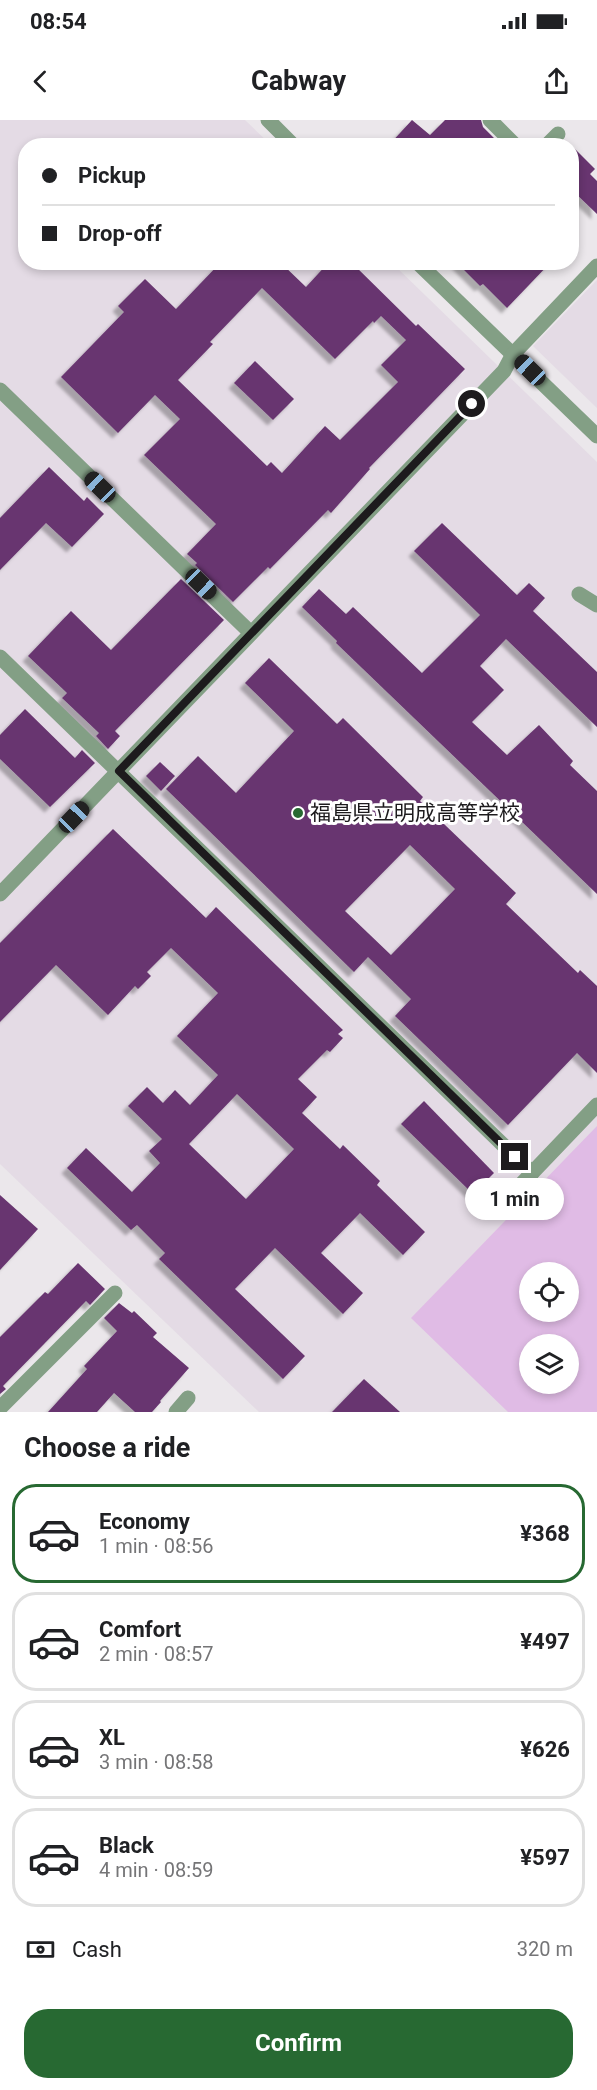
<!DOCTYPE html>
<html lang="en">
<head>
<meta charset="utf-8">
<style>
	:root { --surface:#fff; --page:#f6f6f6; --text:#202124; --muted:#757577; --line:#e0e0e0; --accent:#276932 }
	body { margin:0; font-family:Roboto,"Noto Sans JP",sans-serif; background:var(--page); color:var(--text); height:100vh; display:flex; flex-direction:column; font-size:22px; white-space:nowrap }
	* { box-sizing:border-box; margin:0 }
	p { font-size:20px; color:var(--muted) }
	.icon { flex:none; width:33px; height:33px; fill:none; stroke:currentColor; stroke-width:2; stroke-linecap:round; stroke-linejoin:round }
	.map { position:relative; height:1292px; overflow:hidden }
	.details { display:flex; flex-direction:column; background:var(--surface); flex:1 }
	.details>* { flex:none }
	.hud { position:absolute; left:18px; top:18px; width:561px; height:132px; border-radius:24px; box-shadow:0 3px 9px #0003; display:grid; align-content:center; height:132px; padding:0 24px; background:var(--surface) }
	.fabs { position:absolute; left:519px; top:1142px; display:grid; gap:12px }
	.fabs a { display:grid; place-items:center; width:60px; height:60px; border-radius:50%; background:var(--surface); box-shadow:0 3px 9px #0003; font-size:30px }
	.end { position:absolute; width:27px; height:27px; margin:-14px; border:8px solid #1d1b1d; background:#fff; box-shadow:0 0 0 3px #fff }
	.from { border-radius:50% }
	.bubble { position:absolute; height:42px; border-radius:21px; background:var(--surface); box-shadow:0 3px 9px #0003; font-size:20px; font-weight:700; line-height:42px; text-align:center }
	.car { position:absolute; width:18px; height:36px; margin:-18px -9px; border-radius:8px; box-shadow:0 0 4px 2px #0007; background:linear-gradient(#222 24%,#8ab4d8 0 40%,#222 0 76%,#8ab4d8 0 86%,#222 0) }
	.hud b { display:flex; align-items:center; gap:21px; height:57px; font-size:22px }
	.hud b+b { border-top:2px solid var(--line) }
	.hud i { width:15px; height:15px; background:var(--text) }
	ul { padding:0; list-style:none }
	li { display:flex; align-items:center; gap:18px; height:99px; margin:0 12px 9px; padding:0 12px; border:3px solid var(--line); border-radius:24px }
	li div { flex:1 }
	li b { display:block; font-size:22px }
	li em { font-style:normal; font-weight:700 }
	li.active { border-color:var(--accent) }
	li>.icon { width:54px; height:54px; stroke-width:1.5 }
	h2 { padding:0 24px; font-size:27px; line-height:72px }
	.pay { display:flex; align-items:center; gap:15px; height:66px; padding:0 24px; font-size:22px }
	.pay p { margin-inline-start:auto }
	.button { display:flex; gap:12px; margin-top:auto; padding:12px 24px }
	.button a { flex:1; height:69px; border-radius:24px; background:var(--accent); color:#fff; font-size:24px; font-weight:700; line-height:69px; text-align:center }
	.status { display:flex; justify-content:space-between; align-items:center; height:42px; padding:0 30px; background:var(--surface); direction:ltr }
	.status svg { height:16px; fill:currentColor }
	header { display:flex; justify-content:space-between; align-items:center; height:78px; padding:0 24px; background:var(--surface); font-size:27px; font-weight:700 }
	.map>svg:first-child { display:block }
	.built { fill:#e4dbe5; fill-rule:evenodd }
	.green { fill:#e0bbe5; fill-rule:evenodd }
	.building { fill:#683670; fill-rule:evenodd; filter:url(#shadow) }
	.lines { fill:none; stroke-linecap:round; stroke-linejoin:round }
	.minor { stroke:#839f85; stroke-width:15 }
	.route { stroke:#1d1b1d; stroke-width:8 }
	.poi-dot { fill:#276932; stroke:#fff; stroke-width:2 }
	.labels { text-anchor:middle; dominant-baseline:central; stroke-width:6; stroke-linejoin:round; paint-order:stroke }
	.poi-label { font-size:21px; fill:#1d1b1d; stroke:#fff; text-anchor:start }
</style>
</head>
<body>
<div class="status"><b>08:54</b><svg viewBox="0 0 49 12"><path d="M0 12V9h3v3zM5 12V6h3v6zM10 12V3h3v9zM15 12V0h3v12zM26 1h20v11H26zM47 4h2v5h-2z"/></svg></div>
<header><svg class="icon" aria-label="back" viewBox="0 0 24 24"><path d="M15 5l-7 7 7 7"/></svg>Cabway<svg class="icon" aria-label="share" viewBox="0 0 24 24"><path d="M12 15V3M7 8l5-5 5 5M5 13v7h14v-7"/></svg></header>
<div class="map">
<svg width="597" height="1292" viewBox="0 0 597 1292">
	<defs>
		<filter id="shadow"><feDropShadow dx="-5.5" dy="5.5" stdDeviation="1.5" flood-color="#0004"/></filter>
	</defs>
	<rect width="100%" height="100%" fill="#ebe7eb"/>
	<g class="built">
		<path d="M0,0H245L271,25L26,26V142L392,143L597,342V1292H259L0,1044ZM530,1152H568V1191H530ZM530,1224H568V1263H530Z"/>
		<polygon points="597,160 597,288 533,226"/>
	</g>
	<path class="green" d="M597,1006V1292H508L411,1198ZM530,1152H568V1191H530ZM530,1224H568V1263H530Z"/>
	<g class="building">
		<polygon points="412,0 430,15 445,0 481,0 483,7 497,21 493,26 388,26"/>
		<polygon points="572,26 595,49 590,54 597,61 597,94 573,71 572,73"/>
		<path d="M221,142H280L306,167L329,142H351L416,206L418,204L465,249L369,348L370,349L331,393L328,390L270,449L268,447L233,482L195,445L197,443L187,434L216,404L144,335L180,299L155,275L118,313L61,257L124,192L118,186L145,159L176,189ZM262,168L335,239L373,201L374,203L381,196L406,220L381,245L398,262L340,320L325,306L282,353L271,342L267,346L178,260L213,224L210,222Z"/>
		<polygon points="456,142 551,142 507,188 483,164 480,166"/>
		<polygon points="255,241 294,279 273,300 234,263"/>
		<polygon points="49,347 84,381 87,377 104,394 72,427 46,403 0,450 0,398"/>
		<polygon points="442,403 517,475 529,463 545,478 533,491 597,552 597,607 506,519 480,546 504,570 472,602 507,635 539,605 573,641 570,645 597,671 597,774 336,523 337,521 302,487 319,469 346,494 353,487 422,553 480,495 414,431"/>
		<polygon points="181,459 224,500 115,611 120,616 108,629 96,616 99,613 62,578 67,573 28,536 71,491 111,530"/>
		<path d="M269,538L337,604L343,598L423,677L420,681L516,773L506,784L578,853L580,850L597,866V953L577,933L508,1005L395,896L411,879L368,837L354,852L166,669L198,636L236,673L294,611L245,563ZM410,725L455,769L391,835L345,791Z"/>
		<polygon points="25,589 75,638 82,630 95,643 50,687 0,639 0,615"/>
		<polygon points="160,642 175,656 161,671 146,656"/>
		<path d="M113,709L206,798L216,787L343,910L338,914L343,918L330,932L327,930L298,959L317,977L302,993L340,1029L343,1025L380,1061L377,1065L425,1112L403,1135L360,1093L321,1133L363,1173L343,1194L275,1128L235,1169L305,1236L283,1259L159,1139L165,1133L137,1105L131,1110L67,1048L86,1028L132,1072L160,1043L149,1031L162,1019L128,986L147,967L163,983L175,970L190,985L218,955L177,916L218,873L171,828L147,852L151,856L138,869L135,866L108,895L56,845L0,902V823ZM237,974L294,1029L246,1079L189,1024Z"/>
		<polygon points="424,981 494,1053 473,1074 401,1004"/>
		<polygon points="0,1075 38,1109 0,1150"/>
		<polygon points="78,1143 105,1169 90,1185 86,1181 3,1266 6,1269 0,1274 0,1217 45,1172 48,1174"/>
		<polygon points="119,1183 132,1193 134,1191 157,1213 153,1217 189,1248 160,1281 161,1282 152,1292 135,1292 114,1273 97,1292 48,1292 87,1249 84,1246 117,1211 104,1198"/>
		<polygon points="364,1259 400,1292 332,1292"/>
	</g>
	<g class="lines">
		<g class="minor">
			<polyline points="268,0 294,26"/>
			<polyline points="490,0 516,26"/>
			<polyline points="546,26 558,14"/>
			<polyline points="417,142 597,316"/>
			<polyline points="0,270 251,513"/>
			<polyline points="579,474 597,485"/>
			<polyline points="0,537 532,1053"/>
			<polyline points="0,774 504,251 513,234 597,146"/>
			<polyline points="508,1078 597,985"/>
			<polyline points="0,1288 115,1173"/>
			<polyline points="176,1292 188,1278"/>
		</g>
	</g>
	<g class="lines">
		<polyline class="route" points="472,284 119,651 515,1037"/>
	</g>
	<circle class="poi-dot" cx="298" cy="693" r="6"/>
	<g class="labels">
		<g class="poi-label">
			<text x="310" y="693">福島県立明成高等学校</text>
		</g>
	</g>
</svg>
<div class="fabs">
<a><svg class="icon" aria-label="locate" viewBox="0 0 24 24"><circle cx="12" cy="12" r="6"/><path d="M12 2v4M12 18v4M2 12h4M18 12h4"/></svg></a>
<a><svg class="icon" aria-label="layers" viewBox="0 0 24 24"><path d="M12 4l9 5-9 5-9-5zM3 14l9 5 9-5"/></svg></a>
</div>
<i class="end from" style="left:472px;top:284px"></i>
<i class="end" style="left:515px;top:1037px"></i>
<div class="bubble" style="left:465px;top:1058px;width:99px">1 min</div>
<i class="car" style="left:530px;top:250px;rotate:314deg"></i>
<i class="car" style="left:100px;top:367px;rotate:314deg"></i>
<i class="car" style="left:201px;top:464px;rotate:134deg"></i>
<i class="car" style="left:74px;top:697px;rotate:44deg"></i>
<div class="hud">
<b><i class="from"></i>Pickup</b>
<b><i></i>Drop-off</b>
</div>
</div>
<section class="details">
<h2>Choose a ride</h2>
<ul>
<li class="active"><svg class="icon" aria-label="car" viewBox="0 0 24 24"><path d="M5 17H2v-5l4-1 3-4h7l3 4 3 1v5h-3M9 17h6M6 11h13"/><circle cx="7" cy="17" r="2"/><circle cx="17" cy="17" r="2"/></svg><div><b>Economy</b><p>1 min · 08:56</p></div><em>¥368</em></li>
<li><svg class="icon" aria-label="car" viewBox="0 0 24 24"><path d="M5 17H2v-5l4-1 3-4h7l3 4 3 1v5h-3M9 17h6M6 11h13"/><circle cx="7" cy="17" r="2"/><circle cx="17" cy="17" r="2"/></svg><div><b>Comfort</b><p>2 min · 08:57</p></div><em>¥497</em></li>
<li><svg class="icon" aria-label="car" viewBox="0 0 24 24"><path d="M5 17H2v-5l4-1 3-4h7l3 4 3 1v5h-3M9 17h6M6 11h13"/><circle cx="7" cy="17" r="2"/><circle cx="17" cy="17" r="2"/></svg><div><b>XL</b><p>3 min · 08:58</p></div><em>¥626</em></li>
<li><svg class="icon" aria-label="car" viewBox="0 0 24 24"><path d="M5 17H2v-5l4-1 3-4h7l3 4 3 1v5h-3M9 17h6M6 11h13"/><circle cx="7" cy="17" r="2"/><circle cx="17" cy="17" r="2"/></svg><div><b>Black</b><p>4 min · 08:59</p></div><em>¥597</em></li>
</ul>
<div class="pay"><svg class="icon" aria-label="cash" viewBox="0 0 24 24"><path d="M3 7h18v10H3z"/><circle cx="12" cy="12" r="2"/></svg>Cash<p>320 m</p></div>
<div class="button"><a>Confirm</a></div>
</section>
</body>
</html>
